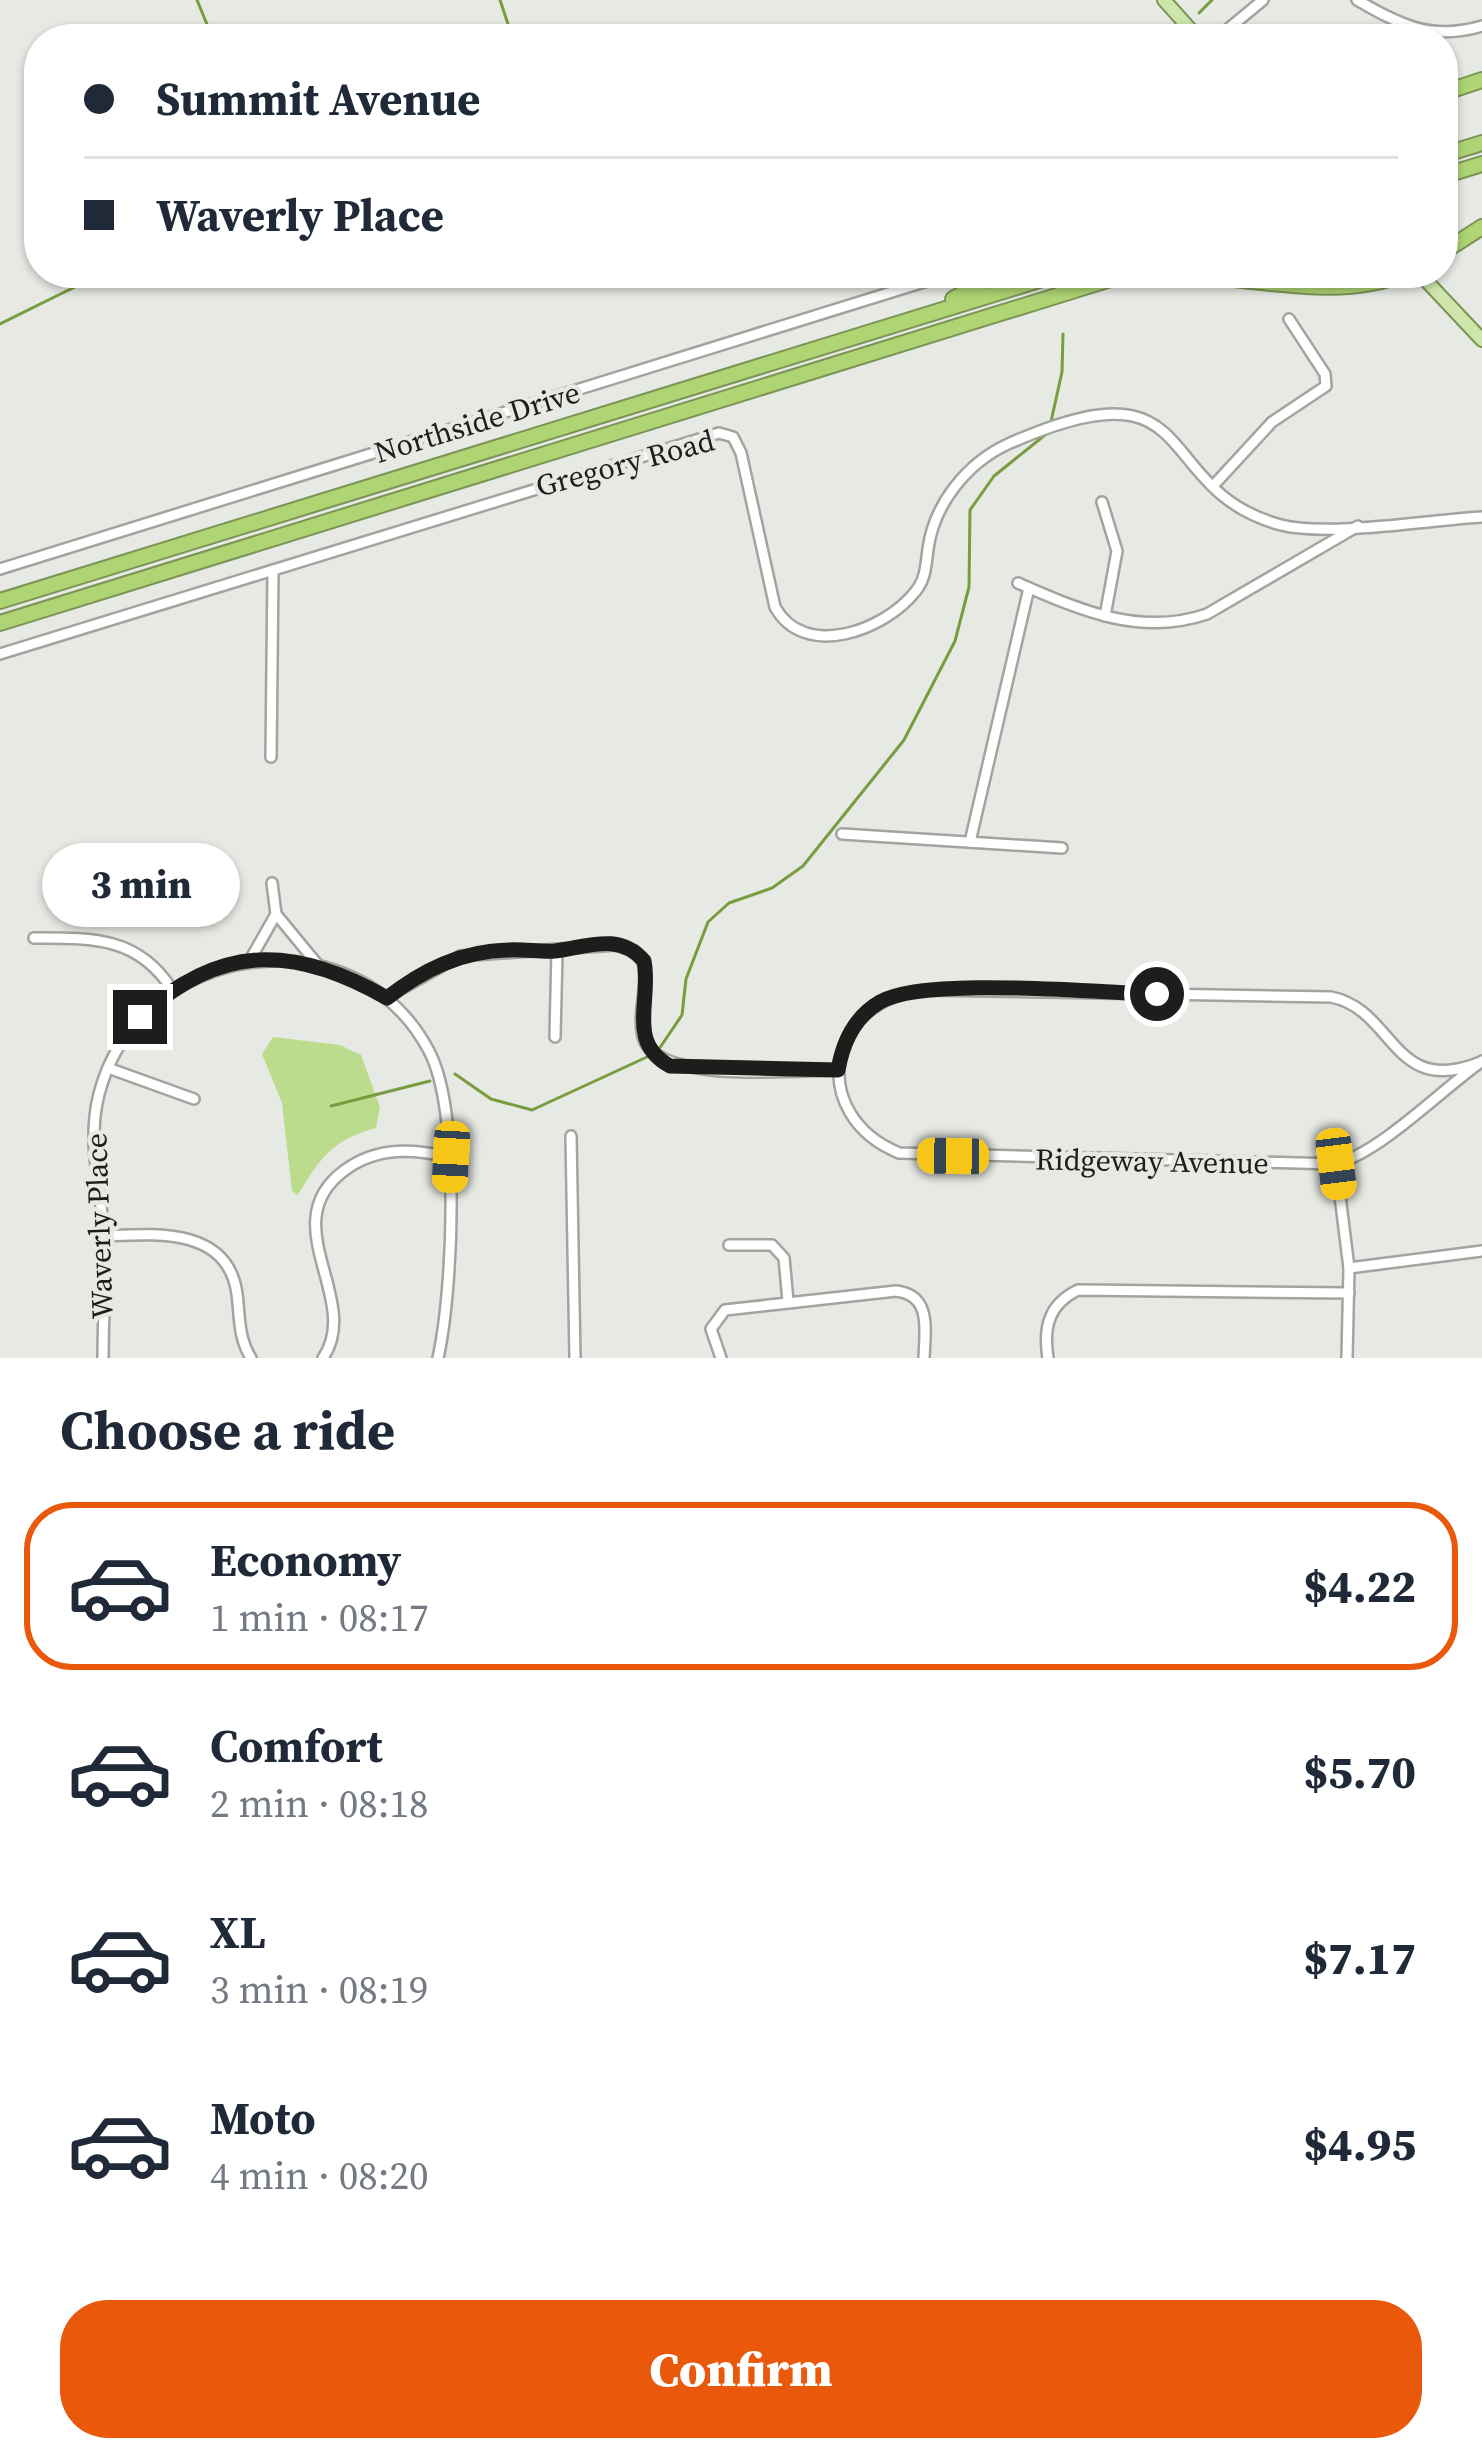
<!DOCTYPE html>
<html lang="en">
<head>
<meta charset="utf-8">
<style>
	:root { --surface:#fff; --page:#f2f2f3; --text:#1f2937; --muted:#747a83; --line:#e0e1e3; --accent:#ea580c }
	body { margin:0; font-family:"Source Serif 4",serif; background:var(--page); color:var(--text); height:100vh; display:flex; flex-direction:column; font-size:45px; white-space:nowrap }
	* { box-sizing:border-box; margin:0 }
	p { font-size:39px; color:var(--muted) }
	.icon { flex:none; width:66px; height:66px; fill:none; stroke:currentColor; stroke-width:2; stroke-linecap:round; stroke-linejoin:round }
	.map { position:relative; height:1358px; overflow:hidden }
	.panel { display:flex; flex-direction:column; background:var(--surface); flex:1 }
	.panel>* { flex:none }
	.top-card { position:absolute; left:24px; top:24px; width:1434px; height:264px; border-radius:48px; box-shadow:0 3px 9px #0004; display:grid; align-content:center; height:264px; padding:0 60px; background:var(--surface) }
	.end { position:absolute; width:54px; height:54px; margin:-27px; border:15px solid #1d1e1c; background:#fff; box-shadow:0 0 0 6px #fff }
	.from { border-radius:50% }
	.bubble { position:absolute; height:84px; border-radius:42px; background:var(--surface); box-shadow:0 3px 9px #0004; font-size:39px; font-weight:800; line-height:84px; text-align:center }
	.car { position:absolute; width:36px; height:72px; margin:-36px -18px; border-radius:15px; box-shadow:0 0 9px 3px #0007; background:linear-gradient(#f5c518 24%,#345 0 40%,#f5c518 0 76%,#345 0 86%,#f5c518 0) }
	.top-card b { display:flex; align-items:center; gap:42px; height:114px; font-size:45px }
	.top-card b+b { border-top:3px solid var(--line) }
	.top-card i { width:30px; height:30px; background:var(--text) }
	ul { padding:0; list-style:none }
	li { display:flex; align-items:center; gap:36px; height:168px; margin:0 24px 18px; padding:0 36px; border:6px solid transparent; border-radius:48px }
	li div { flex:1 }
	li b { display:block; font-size:45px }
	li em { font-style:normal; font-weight:800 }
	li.selected { border-color:var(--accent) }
	li>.icon { width:108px; height:108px; stroke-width:1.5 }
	h2 { padding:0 60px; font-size:54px; line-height:144px }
	.cta { display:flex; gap:24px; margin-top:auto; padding:24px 60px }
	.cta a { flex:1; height:138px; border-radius:48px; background:var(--accent); color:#fff; font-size:48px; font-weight:800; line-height:138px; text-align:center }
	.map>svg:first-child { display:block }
	.green { fill:#bbdc8c }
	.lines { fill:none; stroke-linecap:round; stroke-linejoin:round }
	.stream { stroke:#799d3e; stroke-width:3 }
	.minor-casing { stroke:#a2a49f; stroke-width:14 }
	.major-casing { stroke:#7b9455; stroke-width:16 }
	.highway-casing { stroke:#7b9455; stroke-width:18 }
	.minor { stroke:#fff; stroke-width:9 }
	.major { stroke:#cee5ac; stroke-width:12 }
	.highway { stroke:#aed474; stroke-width:14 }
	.route { stroke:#1d1e1c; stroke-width:15 }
	.labels { text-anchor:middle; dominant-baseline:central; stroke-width:9; stroke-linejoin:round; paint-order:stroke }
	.street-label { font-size:30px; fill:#1d1e1c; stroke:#e7e9e4 }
</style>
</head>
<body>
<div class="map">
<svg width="1482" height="1358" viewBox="0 0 1482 1358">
	<rect width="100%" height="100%" fill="#e7e9e4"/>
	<path class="green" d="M273,1037L340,1045L361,1055L380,1107L376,1128C332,1140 320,1158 298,1195L292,1191L282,1103L262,1054Z"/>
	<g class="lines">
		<g class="stream">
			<polyline points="197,0 213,39"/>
			<polyline points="500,0 513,39"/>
			<polyline points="1199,13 1212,0"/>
			<polyline points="1173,39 1178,34"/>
			<polyline points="0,324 103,273"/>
			<polyline points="1050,426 1062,372 1063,334"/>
			<polyline points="659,1049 682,1015 686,979 708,922 729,903 772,888 803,866 904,740 955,641 969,587 970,510 994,476 1045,435"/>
			<polyline points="455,1074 491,1099 532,1110 647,1057"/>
			<polyline points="331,1106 430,1081"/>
		</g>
		<g class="minor-casing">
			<g id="minor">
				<path d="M1357,0C1400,25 1432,41 1482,26"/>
				<polyline points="1216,39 1263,0"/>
				<polyline points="1213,486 1272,422 1326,386 1325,374 1289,319"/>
				<polyline points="1102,502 1117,551 1105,616"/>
				<polyline points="0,569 953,273"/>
				<path d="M1018,583C1080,610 1140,637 1207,614L1358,526"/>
				<path d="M0,654L719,433L733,437L741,453L775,607C804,660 884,631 915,592C926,579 926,564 928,549C934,504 967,463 1008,444C1208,355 1148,489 1281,525C1328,537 1430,520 1482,517"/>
				<polyline points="271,757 273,570"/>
				<polyline points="842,834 1062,848"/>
				<polyline points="970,842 1029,588"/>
				<polyline points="276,914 318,965"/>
				<path d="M34,938C91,938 137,936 171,988"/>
				<polyline points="250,960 276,914 272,883"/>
				<path d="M387,997L460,956L616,945L635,951L643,961C649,986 637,1012 643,1037C656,1085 796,1070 839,1070"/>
				<polyline points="555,1037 557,951"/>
				<path d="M1481,1062C1391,1098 1396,1010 1331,997L924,990C825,1000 807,1115 899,1153L1336,1164C1382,1151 1440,1091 1481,1062L1482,1061"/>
				<polyline points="108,1068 194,1099"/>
				<polyline points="571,1136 575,1358"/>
				<polyline points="1336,1164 1349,1268 1347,1358"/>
				<path d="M104,1236C153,1234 228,1226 237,1294C240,1317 238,1337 251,1358"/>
				<polyline points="729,1245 772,1245 784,1258 788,1301"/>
				<polyline points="1349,1268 1482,1251"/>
				<path d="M103,1358C103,1319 106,1279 104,1239C102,1190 86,1144 99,1094C138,943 354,909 429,1051C461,1111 453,1291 438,1358"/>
				<path d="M323,1358C363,1299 272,1223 345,1170C378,1146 413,1149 451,1157"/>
				<path d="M721,1358L711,1329L725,1310L896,1291C932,1295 925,1330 924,1358"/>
				<path d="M1048,1358C1043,1327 1049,1304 1078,1290L1349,1293"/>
			</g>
		</g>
		<g class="major-casing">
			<g id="major">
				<polyline points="1164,0 1199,39"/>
				<polyline points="1419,273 1482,340"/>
			</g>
		</g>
		<g class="highway-casing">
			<g id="highway">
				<polyline points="1443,93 1482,80"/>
				<polyline points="1443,155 1482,143"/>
				<polyline points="1443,176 1482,164"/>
				<polyline points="1443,252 1482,227"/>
				<path d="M1122,279C1216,261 1318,309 1407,273"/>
				<polyline points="953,299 1001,273"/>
				<polyline points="0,601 1062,273"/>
				<polyline points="0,623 1130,273"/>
			</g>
		</g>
		<use href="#minor" class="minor"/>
		<use href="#major" class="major"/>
		<use href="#highway" class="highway"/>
	</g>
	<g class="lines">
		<path class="route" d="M140,1017C220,943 295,945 387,998C423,970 461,951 508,950C524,949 540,952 555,951C587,947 619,932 644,961C652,1000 626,1042 670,1066L838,1070C843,1042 854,1017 880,1002C924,976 1099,993 1157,994"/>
	</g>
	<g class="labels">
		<g class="street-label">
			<text transform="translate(477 422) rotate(-17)">Northside Drive</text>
			<text transform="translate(625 463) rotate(-15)">Gregory Road</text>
			<text transform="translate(1152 1161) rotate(1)">Ridgeway Avenue</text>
			<text transform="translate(99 1226) rotate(-92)">Waverly Place</text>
		</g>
	</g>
</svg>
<i class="end from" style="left:1157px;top:994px"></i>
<i class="end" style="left:140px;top:1017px"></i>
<div class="bubble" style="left:42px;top:843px;width:198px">3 min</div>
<i class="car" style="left:953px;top:1156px;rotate:271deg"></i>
<i class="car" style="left:451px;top:1157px;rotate:183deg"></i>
<i class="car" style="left:1336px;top:1164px;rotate:173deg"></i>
<div class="top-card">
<b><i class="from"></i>Summit Avenue</b>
<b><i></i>Waverly Place</b>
</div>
</div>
<section class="panel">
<h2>Choose a ride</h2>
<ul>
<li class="selected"><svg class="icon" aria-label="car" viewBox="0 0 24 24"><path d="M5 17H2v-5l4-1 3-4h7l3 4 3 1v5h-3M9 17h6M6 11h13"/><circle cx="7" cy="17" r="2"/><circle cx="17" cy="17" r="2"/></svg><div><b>Economy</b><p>1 min · 08:17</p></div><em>$4.22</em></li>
<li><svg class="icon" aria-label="car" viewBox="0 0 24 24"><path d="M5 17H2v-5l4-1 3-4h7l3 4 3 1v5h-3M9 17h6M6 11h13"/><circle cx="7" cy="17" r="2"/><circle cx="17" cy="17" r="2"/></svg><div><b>Comfort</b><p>2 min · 08:18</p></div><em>$5.70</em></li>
<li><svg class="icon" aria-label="car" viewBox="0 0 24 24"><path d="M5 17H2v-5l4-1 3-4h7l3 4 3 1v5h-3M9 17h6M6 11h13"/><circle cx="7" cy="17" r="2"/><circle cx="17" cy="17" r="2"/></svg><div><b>XL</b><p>3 min · 08:19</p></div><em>$7.17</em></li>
<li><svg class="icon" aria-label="car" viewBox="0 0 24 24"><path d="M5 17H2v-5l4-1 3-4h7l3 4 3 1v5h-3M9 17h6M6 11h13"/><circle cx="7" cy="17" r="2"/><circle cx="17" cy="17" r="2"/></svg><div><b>Moto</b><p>4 min · 08:20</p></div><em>$4.95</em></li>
</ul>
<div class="cta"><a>Confirm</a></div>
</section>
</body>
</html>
